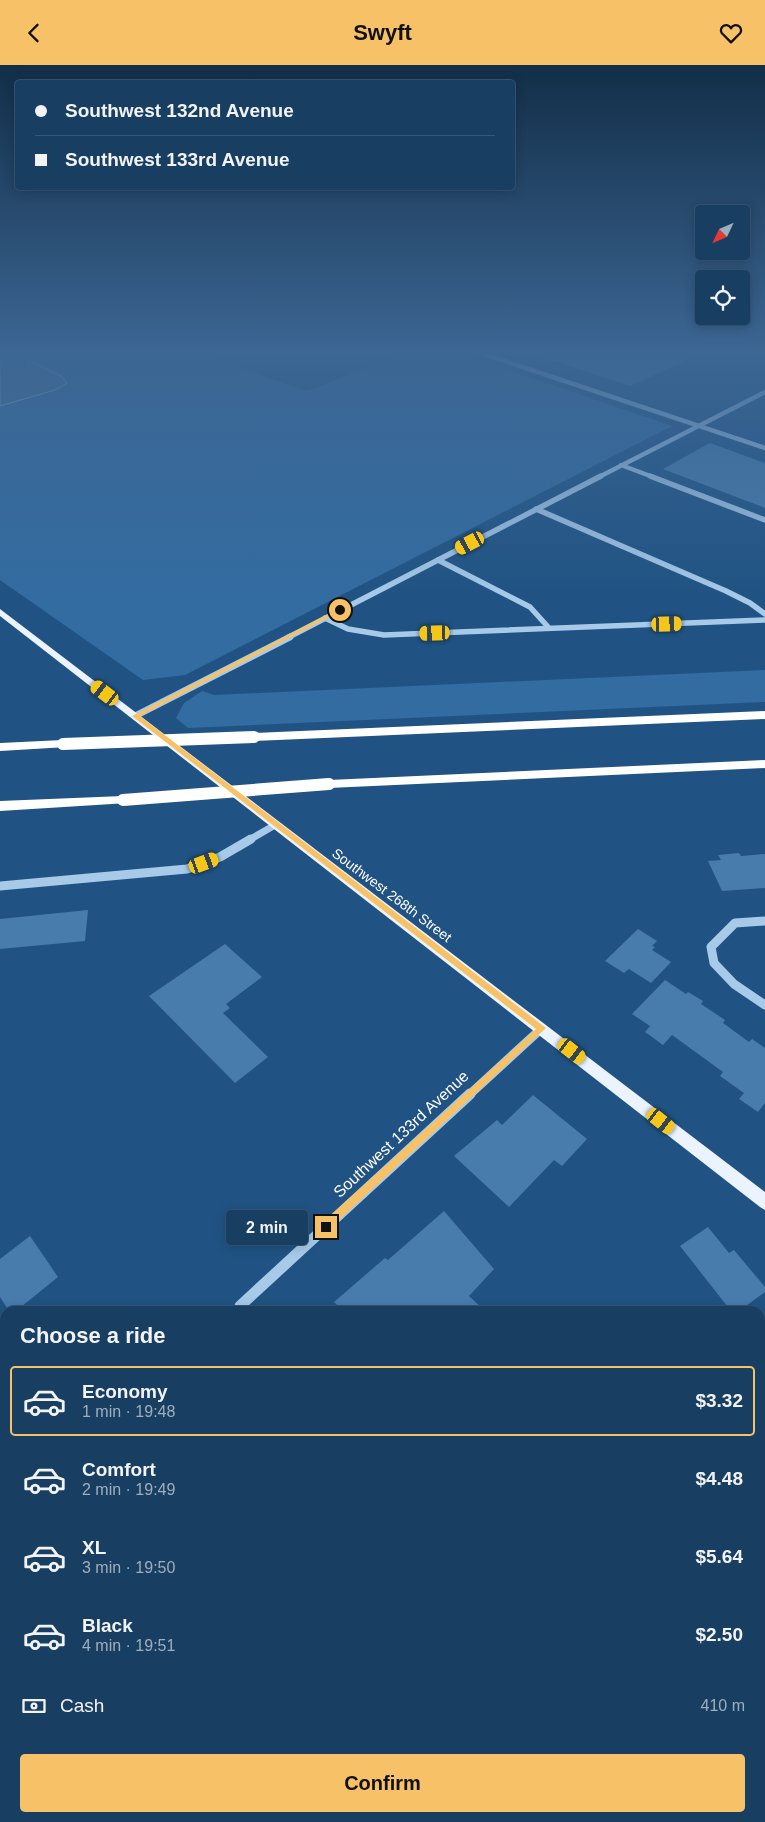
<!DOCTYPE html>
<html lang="en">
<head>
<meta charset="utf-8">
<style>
	:root { --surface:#183e62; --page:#25496b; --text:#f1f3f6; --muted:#9faebe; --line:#365777; --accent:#f7c267 }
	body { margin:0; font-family:Arial,sans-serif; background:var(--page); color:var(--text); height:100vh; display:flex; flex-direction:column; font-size:19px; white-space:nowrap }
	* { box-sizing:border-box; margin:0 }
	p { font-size:16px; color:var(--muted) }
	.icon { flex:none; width:28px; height:28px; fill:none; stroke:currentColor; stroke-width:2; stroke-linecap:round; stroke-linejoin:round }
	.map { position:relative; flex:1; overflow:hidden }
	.sheet { position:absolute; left:0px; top:1241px; width:765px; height:516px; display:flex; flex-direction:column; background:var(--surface); border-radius:15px 15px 0 0; box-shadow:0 2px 12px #0003,0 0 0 1px var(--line) }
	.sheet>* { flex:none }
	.banner { position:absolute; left:15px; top:15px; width:500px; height:110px; border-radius:5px; box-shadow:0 2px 12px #0003,0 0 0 1px var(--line); display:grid; align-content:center; height:110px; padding:0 20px; background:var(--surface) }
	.needle { width:32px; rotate:226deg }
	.tools { position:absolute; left:695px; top:140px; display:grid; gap:10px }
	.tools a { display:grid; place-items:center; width:55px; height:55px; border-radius:5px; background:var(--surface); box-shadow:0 2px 12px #0003,0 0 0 1px var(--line); font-size:25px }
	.end { position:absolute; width:22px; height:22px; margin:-11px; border:6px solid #f7c267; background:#111; box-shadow:0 0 0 2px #111 }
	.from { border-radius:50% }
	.bubble { position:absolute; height:35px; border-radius:5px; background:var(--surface); box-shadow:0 2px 12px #0003,0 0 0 1px var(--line); font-size:16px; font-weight:700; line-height:35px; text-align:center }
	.car { position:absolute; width:15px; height:30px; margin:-15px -8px; border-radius:6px; box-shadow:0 0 4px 1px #0007; background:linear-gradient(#f5c518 24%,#345 0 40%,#f5c518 0 76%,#345 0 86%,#f5c518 0) }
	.banner b { display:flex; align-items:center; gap:18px; height:48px; font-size:19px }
	.banner b+b { border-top:1px solid var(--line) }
	.banner i { width:12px; height:12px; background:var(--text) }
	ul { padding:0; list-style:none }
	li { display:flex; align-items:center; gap:15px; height:70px; margin:0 10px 8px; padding:0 10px; border:2px solid transparent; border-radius:5px }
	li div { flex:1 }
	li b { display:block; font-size:19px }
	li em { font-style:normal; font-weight:700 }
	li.selected { border-color:var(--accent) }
	li>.icon { width:45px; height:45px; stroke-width:1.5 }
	h2 { padding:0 20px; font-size:22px; line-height:60px }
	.pay { display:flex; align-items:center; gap:12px; height:55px; padding:0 20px; font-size:19px }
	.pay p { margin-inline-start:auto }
	.button { display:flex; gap:10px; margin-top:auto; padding:10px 20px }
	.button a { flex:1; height:58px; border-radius:5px; background:var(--accent); color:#111; font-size:20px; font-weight:700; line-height:58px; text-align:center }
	header { display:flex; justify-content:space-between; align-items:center; height:65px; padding:0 20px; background:var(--accent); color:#111; font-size:22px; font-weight:700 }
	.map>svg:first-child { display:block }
	.green { fill:#336ca1 }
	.water { fill:#4b6f92; stroke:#9bc6ea }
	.building { fill:#487cac }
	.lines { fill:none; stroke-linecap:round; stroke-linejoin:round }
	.minor-far5 { stroke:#a7cae9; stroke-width:4.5 }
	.minor-far4 { stroke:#a7cae9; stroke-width:5.5 }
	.minor-far3 { stroke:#a7cae9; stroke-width:7 }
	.minor-far2 { stroke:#a7cae9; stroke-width:9 }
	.minor-far1 { stroke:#a7cae9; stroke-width:11 }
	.minor { stroke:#a7cae9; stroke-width:14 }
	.major { fill:#eaf3fe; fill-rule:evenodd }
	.highway { fill:#fff; fill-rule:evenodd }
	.highway-bridge { stroke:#fff; stroke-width:12 }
	.route { fill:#f7c267 }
	.labels { text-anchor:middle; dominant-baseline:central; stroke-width:4; stroke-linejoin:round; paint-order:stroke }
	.street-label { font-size:14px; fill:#fff; stroke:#205383 }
	.near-street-label { font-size:16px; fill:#fff; stroke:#205383 }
</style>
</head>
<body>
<header><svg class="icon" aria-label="back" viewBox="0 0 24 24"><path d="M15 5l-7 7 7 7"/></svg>Swyft<svg class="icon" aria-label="heart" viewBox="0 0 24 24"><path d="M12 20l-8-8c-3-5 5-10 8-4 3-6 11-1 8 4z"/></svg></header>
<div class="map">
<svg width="765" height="1757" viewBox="0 0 765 1757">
	<rect width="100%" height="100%" fill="#205383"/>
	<g class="green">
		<polygon points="0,285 148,285 163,291 187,285 307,326 414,285 450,285 672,361 185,610 143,615 0,515"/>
		<polygon points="765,605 765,637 188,663 176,653 184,638 202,626 214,630"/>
	</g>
	<polygon class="water" points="0,285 8,285 61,311 67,318 55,325 0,341"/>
	<g class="building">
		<polygon points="531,285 709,285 630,321 530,288"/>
		<polygon points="710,378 765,398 765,443 663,404"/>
		<polygon points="739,788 741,791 765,789 765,823 722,826 708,796 721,795 718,790"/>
		<polygon points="88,845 85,876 0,884 0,854"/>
		<polygon points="638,864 657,876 652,881 655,882 652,885 671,897 651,918 629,904 624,908 605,896"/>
		<polygon points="225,879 262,912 226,939 230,943 223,948 268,992 235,1018 149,931"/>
		<polygon points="665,915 686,929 688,927 703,936 701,939 725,955 723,958 749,977 752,974 765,983 765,1038 758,1047 739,1034 744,1028 720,1011 723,1007 672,970 663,980 645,967 650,961 632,949"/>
		<polygon points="533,1030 587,1074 562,1101 554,1095 509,1142 454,1091 497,1055 502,1060"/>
		<polygon points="444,1146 494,1204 469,1231 485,1246 343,1246 334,1237 385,1193 388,1195"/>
		<polygon points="708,1162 729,1188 734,1185 765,1222 765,1227 739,1246 731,1246 680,1181"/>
		<polygon points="30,1171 58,1212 16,1246 9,1246 0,1232 0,1194"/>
	</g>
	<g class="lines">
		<g class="minor-far5">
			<polyline points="472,285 765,383"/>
			<polyline points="621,400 653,412"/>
			<polyline points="599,412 765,327"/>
		</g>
		<g class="minor-far4">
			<polyline points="650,411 765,455"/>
			<polyline points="536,444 726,526 750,538 765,549"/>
			<polyline points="438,495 530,542 549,563"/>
			<polyline points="325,553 348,564 384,570 765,555"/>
			<polyline points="287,573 601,411"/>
		</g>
		<g class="minor-far3">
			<polyline points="135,651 290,572"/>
			<polyline points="249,775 275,760"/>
		</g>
		<g class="minor-far2">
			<polyline points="0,821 187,804 220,792 251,774"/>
			<polyline points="765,856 735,858 711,882 714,898 734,919 765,940"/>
			<polyline points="469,1030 542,963"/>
		</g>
		<polyline class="minor-far1" points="240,1241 470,1029"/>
		<g class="minor">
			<polyline points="760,1375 765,1368"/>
			<polyline points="0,1376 5,1384"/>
			<polyline points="0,1454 5,1449"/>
			<polyline points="516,1757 519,1752"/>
		</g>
		<polygon class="major" points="0,544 765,1127 765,1145 760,1142 0,551"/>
		<g class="highway">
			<polygon points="765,646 765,654 254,676 248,672 254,668"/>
			<polygon points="63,675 67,676 69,679 67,682 0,686 0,678"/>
			<polygon points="765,695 765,703 329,723 323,719 329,715"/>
			<polygon points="123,731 130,735 128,738 0,746 0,736"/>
		</g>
		<g class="highway-bridge">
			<polyline points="63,679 254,672"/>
			<polyline points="123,735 329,719"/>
		</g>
	</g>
	<linearGradient id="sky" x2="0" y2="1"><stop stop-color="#122e48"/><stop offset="0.54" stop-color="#3c6693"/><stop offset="1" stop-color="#3c6693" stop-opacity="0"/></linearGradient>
	<rect width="765" height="531" fill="url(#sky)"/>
	<polygon class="route" points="338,544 343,545 140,651 546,963 326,1167 321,1162 322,1158 536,964 132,651"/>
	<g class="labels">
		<g class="street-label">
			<text transform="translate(392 830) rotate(37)">Southwest 268th Street</text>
		</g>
		<g class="near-street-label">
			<text transform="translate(401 1069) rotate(-43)">Southwest 133rd Avenue</text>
		</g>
	</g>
</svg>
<div class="tools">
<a><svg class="needle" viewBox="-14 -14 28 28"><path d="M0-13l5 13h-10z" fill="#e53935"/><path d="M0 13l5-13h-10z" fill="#9faebe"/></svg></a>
<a><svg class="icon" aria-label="locate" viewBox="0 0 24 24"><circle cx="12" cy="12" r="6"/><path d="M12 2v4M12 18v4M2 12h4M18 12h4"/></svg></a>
</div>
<i class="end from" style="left:340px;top:545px"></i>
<i class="end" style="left:326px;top:1162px"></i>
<div class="bubble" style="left:226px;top:1145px;width:82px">2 min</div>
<i class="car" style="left:470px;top:478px;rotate:242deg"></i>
<i class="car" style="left:667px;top:559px;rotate:88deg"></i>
<i class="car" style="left:435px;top:568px;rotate:268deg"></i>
<i class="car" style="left:105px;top:628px;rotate:307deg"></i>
<i class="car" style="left:204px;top:798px;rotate:70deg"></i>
<i class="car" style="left:572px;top:986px;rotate:128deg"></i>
<i class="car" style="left:661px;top:1056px;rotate:128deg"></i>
<div class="banner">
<b><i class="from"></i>Southwest 132nd Avenue</b>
<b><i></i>Southwest 133rd Avenue</b>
</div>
<section class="sheet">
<h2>Choose a ride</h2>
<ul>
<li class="selected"><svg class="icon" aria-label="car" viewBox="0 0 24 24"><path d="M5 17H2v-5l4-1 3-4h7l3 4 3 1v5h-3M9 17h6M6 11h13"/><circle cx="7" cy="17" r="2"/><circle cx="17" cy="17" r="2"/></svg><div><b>Economy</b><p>1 min · 19:48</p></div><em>$3.32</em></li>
<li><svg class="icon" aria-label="car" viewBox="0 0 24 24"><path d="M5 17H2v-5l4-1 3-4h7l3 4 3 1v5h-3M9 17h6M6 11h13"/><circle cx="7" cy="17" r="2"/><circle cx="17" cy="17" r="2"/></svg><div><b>Comfort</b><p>2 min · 19:49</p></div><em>$4.48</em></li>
<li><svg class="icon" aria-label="car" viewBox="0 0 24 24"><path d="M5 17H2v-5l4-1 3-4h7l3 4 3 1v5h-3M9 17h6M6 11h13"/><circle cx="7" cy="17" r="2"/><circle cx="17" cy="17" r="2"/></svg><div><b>XL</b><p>3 min · 19:50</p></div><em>$5.64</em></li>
<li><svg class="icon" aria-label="car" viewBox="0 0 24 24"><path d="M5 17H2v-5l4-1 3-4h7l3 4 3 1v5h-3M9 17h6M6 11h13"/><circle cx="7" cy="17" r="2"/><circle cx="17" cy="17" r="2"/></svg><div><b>Black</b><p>4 min · 19:51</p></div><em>$2.50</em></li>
</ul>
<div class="pay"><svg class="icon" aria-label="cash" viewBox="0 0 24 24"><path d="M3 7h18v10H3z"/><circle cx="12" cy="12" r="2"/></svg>Cash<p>410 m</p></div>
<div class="button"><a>Confirm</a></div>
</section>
</div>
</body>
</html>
